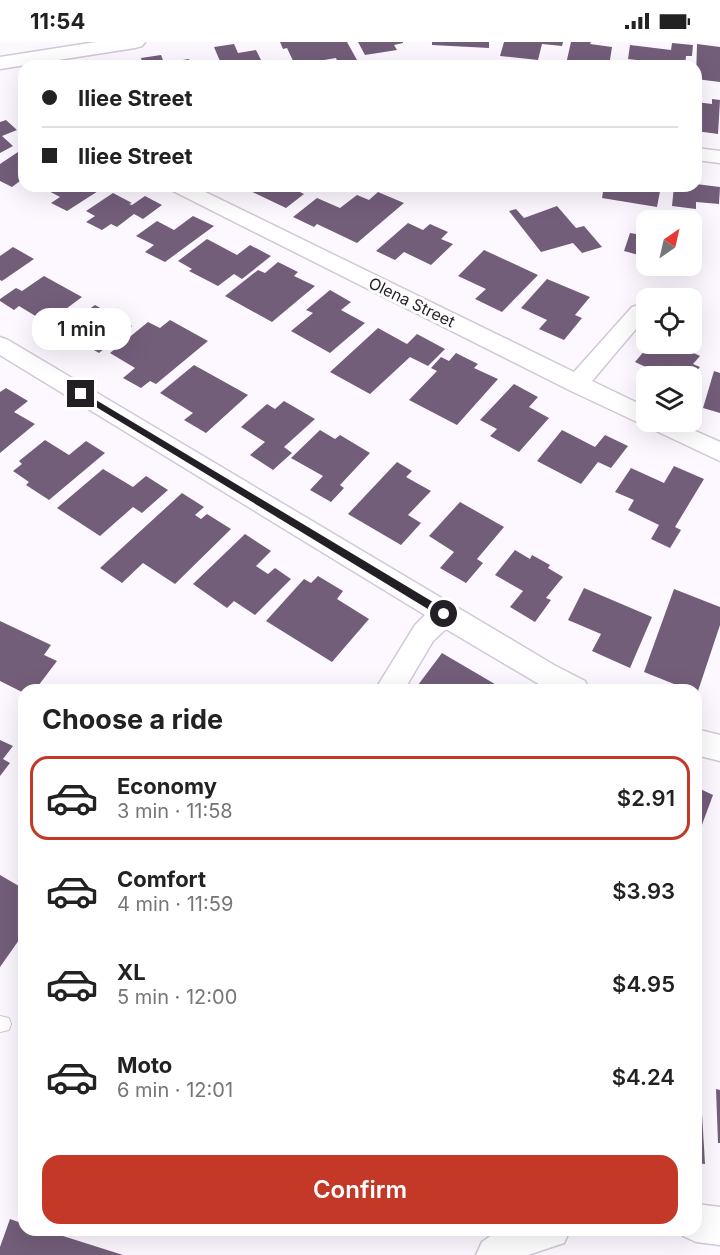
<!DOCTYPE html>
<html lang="en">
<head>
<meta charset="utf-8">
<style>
	:root { --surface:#fff; --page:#f2f2f2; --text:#222; --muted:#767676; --line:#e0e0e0; --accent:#c43827 }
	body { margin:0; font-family:Inter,sans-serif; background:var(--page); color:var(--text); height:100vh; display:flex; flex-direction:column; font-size:22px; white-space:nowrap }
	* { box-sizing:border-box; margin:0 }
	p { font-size:20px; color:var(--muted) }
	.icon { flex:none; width:33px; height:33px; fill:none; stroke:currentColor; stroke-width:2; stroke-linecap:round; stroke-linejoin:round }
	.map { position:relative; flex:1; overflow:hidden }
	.drawer { position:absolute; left:18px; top:642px; width:684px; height:552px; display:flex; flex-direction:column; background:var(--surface); border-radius:18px; box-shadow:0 6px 24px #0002 }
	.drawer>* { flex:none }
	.hud { position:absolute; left:18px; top:18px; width:684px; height:132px; border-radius:18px; box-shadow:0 6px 24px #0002; display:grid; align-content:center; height:132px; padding:0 24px; background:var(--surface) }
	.needle { width:39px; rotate:34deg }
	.controls { position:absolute; left:636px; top:168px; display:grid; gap:12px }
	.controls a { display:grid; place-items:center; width:66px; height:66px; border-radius:12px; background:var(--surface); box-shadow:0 6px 24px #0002; font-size:30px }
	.end { position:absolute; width:27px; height:27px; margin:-14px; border:8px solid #241f25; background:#fff; box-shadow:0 0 0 3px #fff }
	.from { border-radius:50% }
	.bubble { position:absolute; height:42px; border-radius:18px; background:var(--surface); box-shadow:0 6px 24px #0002; font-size:20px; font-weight:600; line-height:42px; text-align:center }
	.hud b { display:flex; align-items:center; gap:21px; height:57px; font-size:22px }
	.hud b+b { border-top:2px solid var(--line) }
	.hud i { width:15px; height:15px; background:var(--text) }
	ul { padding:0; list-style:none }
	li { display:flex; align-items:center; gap:18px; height:84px; margin:0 12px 9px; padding:0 12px; border:3px solid transparent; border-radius:18px }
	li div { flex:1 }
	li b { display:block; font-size:22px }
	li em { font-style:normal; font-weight:600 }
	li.current { border-color:var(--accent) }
	li>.icon { width:54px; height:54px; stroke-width:1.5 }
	h2 { padding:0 24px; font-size:27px; line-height:72px }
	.button { display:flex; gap:12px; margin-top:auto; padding:12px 24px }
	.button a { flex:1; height:69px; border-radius:18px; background:var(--accent); color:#fff; font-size:24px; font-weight:600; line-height:69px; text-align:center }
	.status { display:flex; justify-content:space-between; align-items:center; height:42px; padding:0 30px; background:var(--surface); direction:ltr }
	.status svg { height:16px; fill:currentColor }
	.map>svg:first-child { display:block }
	.building { fill:#735e7a }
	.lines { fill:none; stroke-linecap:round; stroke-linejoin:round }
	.service-casing { stroke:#d3c7d8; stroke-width:2 }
	.minor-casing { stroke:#d3c7d8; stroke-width:3 }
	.tertiary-casing { stroke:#d3c7d8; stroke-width:3 }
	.service { fill:#fff; fill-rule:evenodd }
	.minor { fill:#fff; fill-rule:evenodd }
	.tertiary { fill:#fff; fill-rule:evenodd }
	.route { fill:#241f25 }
	.labels { text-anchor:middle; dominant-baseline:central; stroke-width:6; stroke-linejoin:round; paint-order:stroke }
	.far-street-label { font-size:16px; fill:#241f25; stroke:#fff }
</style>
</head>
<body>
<div class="status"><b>11:54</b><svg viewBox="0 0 49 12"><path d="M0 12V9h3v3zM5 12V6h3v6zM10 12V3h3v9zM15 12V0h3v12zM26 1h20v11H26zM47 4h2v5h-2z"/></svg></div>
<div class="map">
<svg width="720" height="1213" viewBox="0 0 720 1213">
	<rect width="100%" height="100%" fill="#fdf8ff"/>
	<g class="building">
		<polygon points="280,0 347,0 357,18 338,21 336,16 295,23 287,6 283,7"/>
		<polygon points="358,0 403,0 403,1 394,3 397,8 365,13"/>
		<polygon points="432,0 489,0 489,6 432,3"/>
		<polygon points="504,0 563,0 562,4 542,2 538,18 500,14"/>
		<polygon points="571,0 591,0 590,2 612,5 609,24 566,22"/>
		<polygon points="672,1 693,3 692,14 686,14 685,24 628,17 630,3 671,8"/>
		<polygon points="234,2 238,11 256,8 264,24 222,24 214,5"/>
		<polygon points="697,2 720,5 720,40 696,37"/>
		<polygon points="161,13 164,21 189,17 191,24 143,24 141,16"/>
		<polygon points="712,57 720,58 718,92 696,89 696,60 712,62"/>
		<polygon points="6,78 17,88 2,94 13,104 0,111 0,80"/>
		<polygon points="21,108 24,110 24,141 20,139 12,145 0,139 0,122"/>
		<polygon points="696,142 720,145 719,162 696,160 696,167 672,164 674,144 696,144"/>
		<polygon points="49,144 106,144 67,169 51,161 60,155 45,147"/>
		<polygon points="240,144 297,144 304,147 300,150 304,152 286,166"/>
		<polygon points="532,144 570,144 568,150"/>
		<polygon points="604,144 661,144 657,165 602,156"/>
		<polygon points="378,150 404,161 357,201 317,182 314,185 293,175 317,156 340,166 357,153 369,158"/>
		<polygon points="113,151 132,161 129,162 132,163 145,154 162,163 143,177 134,172 117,185 111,182 102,188 86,180 95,174 86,169"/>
		<polygon points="557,164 576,186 584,184 602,205 582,211 573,201 541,210 509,169 516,167 524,176"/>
		<polygon points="193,174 214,184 165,220 145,210 154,203 136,194 157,179 174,188"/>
		<polygon points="408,181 423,188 430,182 448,190 441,197 453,202 431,223 404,210 395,218 376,209"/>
		<polygon points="646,182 646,215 624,209 630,191 642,193"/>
		<polygon points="207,197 237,213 250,203 271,214 242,237 234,232 218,244 189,229 192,227 178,219"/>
		<polygon points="13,205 34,217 2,239 0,238 0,214"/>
		<polygon points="484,208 538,233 502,270 475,257 486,247 458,234"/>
		<polygon points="278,220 298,230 294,234 315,244 272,280 225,254 258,228 265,231"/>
		<polygon points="651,224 667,224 664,233 649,229"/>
		<polygon points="44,234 82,255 47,281 19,264 14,268 0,259 0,257 16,246 22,249"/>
		<polygon points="547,237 590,255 575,273 582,276 564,298 539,287 547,278 521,266"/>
		<polygon points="330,248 351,260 341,268 365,281 330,311 291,289 313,271 306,268"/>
		<polygon points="95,263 132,284 99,311 67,292 63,295 48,286 66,273 74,278"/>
		<polygon points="170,278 208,299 156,342 150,339 141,346 123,336 135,326 110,311 148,280 160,286"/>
		<polygon points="378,286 407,302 417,292 445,307 428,324 410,315 370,352 330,330"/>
		<polygon points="650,302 673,312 679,304 700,314 693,322 700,325 692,334 665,334 635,320"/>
		<polygon points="456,311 478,322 474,326 498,337 457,383 409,358 437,329 431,326 441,315 449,319"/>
		<polygon points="194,323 248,353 206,391 184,378 193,371 160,351"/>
		<polygon points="714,329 720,331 720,371 703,366"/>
		<polygon points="514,342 538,355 529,365 549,376 519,410 490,394 497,387 480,378"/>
		<polygon points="6,346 28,359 14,370 35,382 0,411 0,350"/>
		<polygon points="284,359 315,377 284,405 292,411 273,428 250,413 265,400 241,385 267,362 275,367"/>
		<polygon points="320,388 335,397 340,393 370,411 340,443 344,446 331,460 310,448 323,434 291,416"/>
		<polygon points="562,388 595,405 605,393 628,404 611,426 598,420 581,442 537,419"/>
		<polygon points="45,398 69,413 86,399 105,411 49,458 26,443 29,440 13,429 22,422 19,419"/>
		<polygon points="397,420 412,429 406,435 431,449 408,473 421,481 401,503 348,472"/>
		<polygon points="674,424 704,437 675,485 681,488 670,506 651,497 659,483 628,468 634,458 615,450 631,426 664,441"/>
		<polygon points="103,427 133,445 146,434 168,448 142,471 133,465 100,494 57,466"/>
		<polygon points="182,451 204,465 195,473 201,477 207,472 231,487 175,542 143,521 122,541 100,526"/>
		<polygon points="460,460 504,485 477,517 483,521 466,541 440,526 454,510 429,494"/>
		<polygon points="245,492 271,509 256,524 268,532 275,526 291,537 255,573 234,559 227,566 193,542"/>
		<polygon points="515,508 530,517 532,513 550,523 548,526 563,535 546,556 551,558 535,580 510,565 523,549 495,533"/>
		<polygon points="318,534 343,549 337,557 369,577 332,620 266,579 304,537 311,541"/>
		<polygon points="584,546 652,575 630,626 592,609 601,592 568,578"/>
		<polygon points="674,547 720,565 720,583 696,655 696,648 689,648 644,630"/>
		<polygon points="0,579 51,603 44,613 57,619 35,648 24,648 24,651 0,639"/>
		<polygon points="442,611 505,648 426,648 418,643"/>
		<polygon points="0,698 13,704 3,717 10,721 0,734"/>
		<polygon points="696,745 713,753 696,799"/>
		<polygon points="0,833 24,847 24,891 0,925"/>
		<polygon points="696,1020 699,1021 705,1122 696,1121"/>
		<polygon points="716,1047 720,1048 720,1101 718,1101"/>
		<polygon points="10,1177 24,1182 24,1188 44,1188 123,1213 0,1213 0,1205"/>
	</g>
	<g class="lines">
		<g class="service-casing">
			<polygon id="service" points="0,974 9,976 11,982 9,988 0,990"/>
		</g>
		<g class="minor-casing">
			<g id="minor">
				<polygon points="696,106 720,109 720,121 696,118"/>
				<polygon points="169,144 193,144 574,330 632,265 639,263 646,265 646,275 592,339 646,365 646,380 675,380 720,400 720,419 569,348 171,148"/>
				<polygon points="0,295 8,298 554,623 585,639 589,648 549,648 446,587 433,599 404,648 375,648 415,583 425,573 0,313"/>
				<polygon points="696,687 720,693 720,719 696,713"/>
				<polygon points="696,1162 720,1165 720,1203 696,1200 683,1194 680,1188 696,1188"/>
				<polygon points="499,1188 570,1188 564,1201 528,1213 476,1213 482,1200"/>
			</g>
		</g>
		<g class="tertiary-casing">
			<polygon id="tertiary" points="96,0 145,0 142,4 135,6 0,27 0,15"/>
		</g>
		<use href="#service" class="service"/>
		<use href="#minor" class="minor"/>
		<use href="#tertiary" class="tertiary"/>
	</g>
	<polygon class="route" points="81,349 448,569 448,575 441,575 78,354 78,350"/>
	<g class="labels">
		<g class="far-street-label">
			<text transform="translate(412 260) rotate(26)">Olena Street</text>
		</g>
	</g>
</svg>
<div class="controls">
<a><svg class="needle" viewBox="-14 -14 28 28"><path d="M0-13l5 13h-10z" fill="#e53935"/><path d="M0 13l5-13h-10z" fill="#767676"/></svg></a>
<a><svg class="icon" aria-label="locate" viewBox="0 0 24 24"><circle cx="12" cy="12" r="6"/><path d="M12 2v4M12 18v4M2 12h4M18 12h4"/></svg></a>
<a><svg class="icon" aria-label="layers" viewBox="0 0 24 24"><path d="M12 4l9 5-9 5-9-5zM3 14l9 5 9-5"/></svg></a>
</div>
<i class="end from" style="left:444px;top:572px"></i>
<i class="end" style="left:81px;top:352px"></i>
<div class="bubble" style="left:32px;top:266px;width:99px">1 min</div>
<div class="hud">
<b><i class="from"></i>Iliee Street</b>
<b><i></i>Iliee Street</b>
</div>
<section class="drawer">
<h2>Choose a ride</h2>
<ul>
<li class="current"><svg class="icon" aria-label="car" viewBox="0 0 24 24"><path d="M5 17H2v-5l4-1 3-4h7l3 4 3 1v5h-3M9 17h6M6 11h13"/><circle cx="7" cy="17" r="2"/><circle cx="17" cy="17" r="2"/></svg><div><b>Economy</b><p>3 min · 11:58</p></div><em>$2.91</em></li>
<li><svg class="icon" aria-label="car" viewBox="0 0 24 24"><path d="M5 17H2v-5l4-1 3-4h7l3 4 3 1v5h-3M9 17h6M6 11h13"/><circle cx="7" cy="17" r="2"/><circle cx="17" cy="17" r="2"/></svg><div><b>Comfort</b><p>4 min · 11:59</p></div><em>$3.93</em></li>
<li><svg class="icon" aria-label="car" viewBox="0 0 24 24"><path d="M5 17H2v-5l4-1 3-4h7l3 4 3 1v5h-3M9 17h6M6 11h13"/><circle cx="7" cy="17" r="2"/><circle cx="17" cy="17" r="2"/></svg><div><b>XL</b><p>5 min · 12:00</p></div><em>$4.95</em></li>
<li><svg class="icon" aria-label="car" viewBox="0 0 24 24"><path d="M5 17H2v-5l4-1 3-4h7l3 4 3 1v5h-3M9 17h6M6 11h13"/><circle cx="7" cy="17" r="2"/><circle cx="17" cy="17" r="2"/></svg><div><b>Moto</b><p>6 min · 12:01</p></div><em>$4.24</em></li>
</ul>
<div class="button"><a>Confirm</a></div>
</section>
</div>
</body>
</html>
